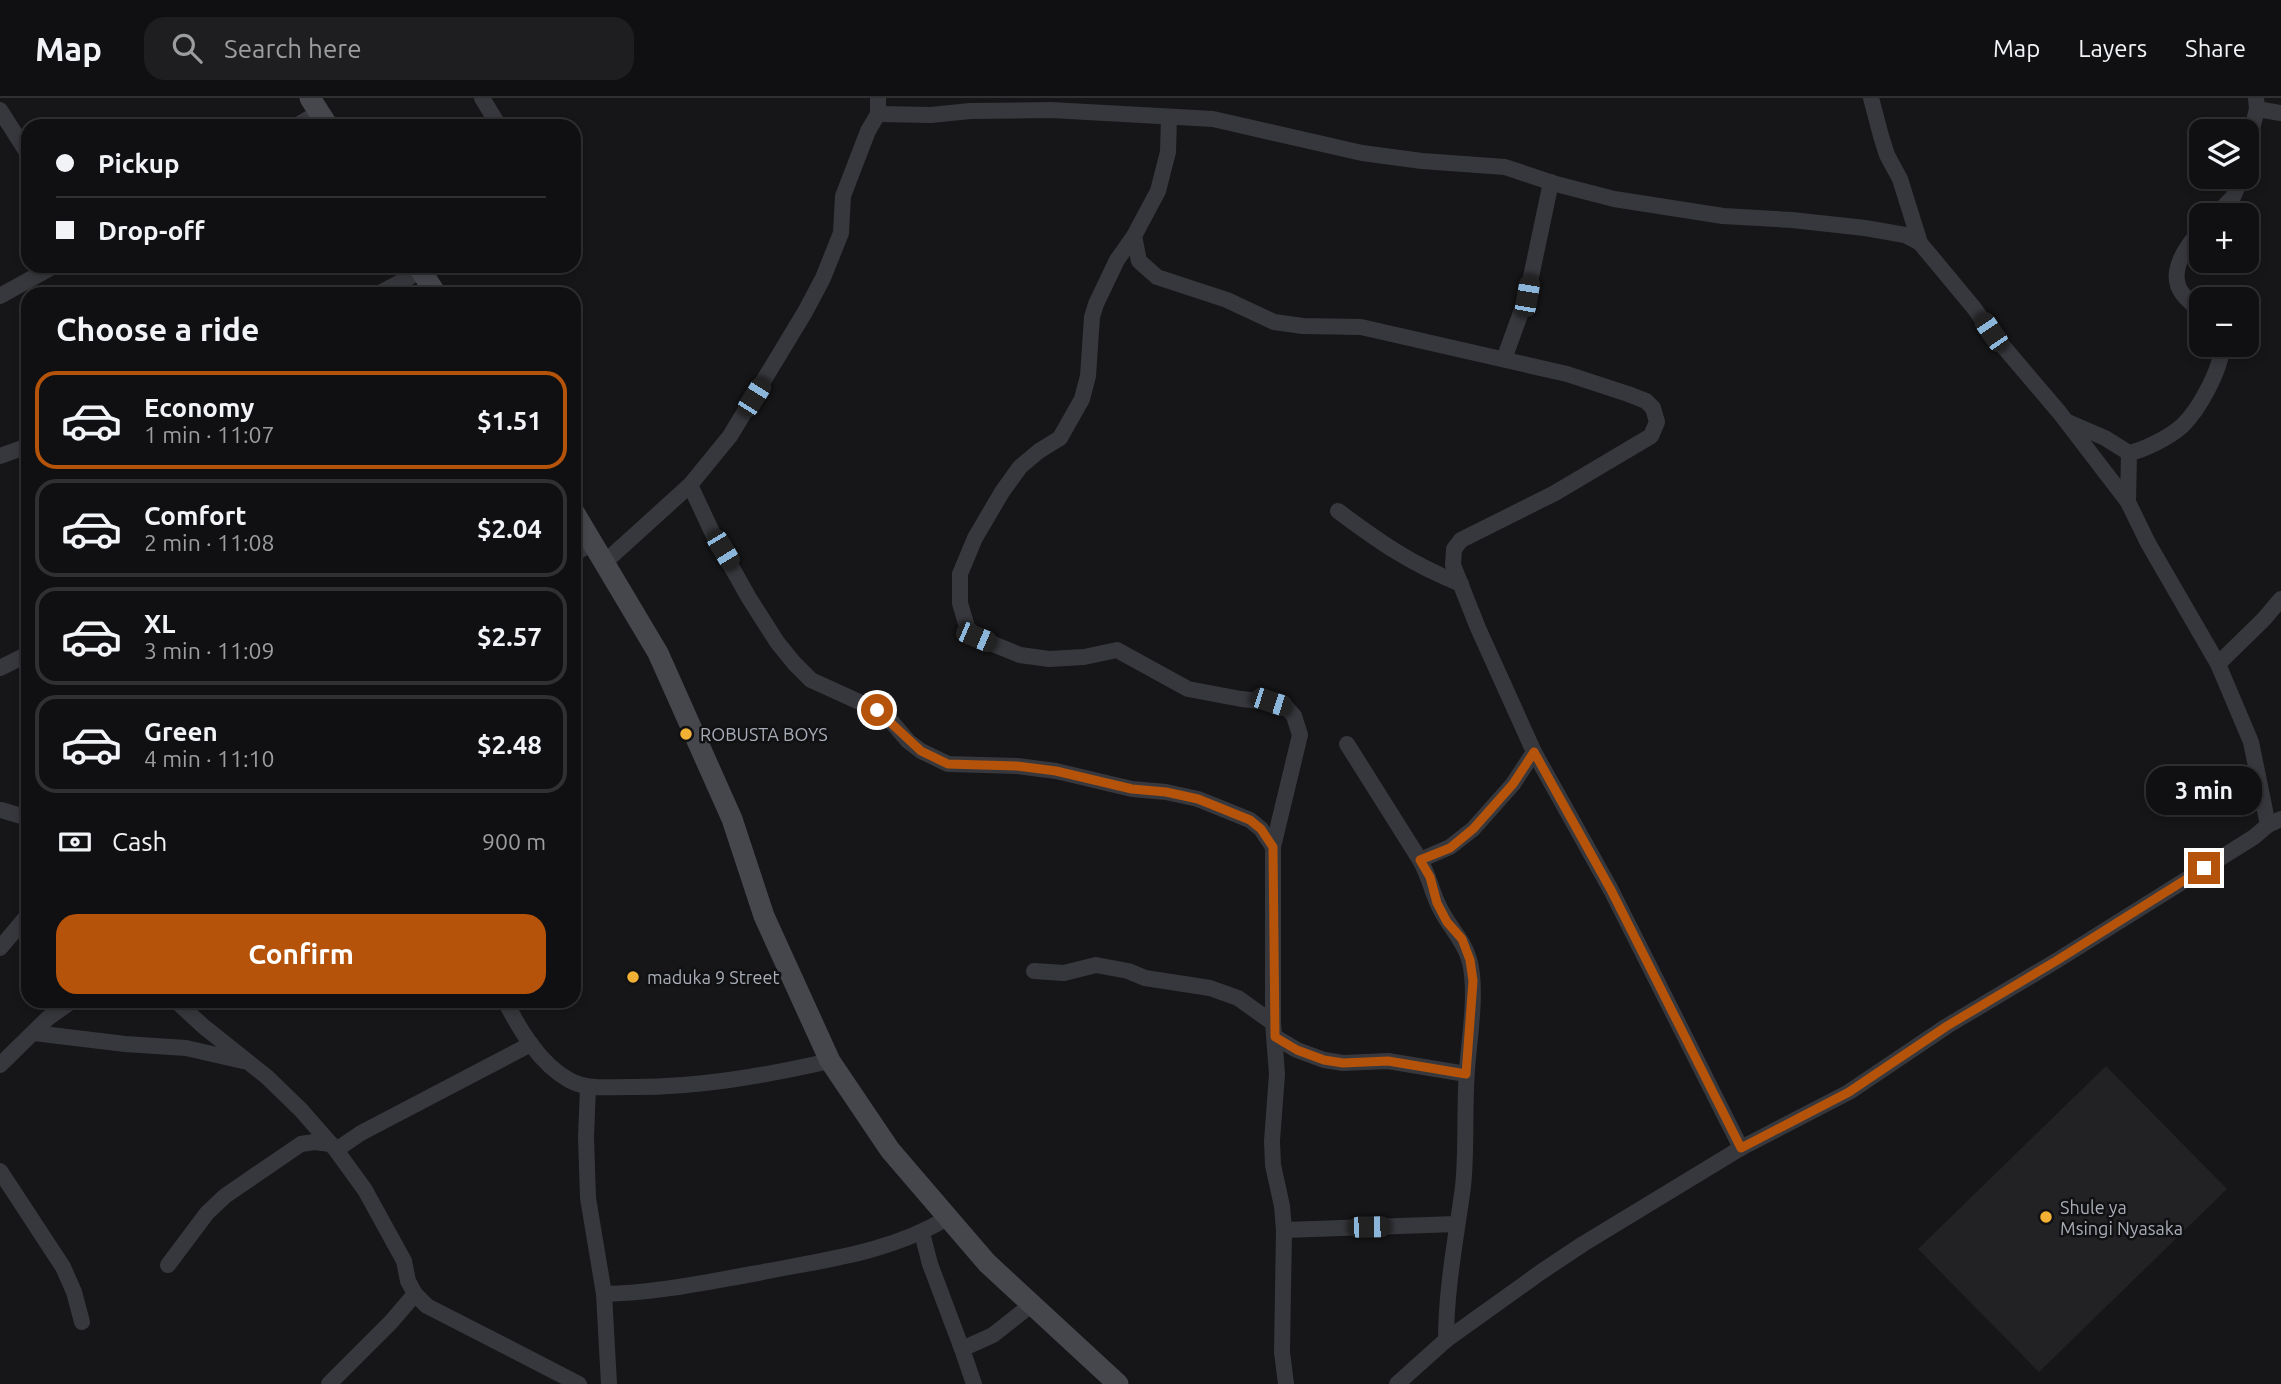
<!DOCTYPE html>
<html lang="en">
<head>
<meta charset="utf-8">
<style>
	:root { --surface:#101012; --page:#1e1e20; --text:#f1f3f6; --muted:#9c9d9f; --line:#303032; --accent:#b45309 }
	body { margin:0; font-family:Ubuntu,sans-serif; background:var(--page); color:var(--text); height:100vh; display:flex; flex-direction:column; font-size:26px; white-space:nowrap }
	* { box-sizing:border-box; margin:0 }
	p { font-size:23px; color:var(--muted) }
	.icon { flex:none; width:38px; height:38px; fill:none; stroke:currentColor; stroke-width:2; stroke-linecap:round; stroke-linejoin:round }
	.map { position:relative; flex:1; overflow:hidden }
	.sheet { position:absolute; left:21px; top:189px; width:560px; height:721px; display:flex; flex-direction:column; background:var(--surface); border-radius:21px; box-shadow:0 4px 10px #0003,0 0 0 2px var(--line) }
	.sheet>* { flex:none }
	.guide { position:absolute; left:21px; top:21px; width:560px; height:154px; border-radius:21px; box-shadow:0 4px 10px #0003,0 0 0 2px var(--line); display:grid; align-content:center; height:154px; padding:0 35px; background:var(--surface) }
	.fabs { position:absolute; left:2189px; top:21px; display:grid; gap:14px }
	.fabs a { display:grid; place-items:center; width:70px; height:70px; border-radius:14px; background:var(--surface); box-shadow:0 4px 10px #0003,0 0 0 2px var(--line); font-size:35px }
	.end { position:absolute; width:32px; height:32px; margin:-16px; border:9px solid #b45309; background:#fff; box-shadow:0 0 0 4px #fff }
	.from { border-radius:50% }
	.bubble { position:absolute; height:49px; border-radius:21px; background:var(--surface); box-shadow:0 4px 10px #0003,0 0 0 2px var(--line); font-size:23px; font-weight:600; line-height:49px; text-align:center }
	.car { position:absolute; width:21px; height:42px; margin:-21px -10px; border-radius:9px; box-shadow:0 0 5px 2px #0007; background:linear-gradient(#222 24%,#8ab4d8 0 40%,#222 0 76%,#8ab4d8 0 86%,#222 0) }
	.guide b { display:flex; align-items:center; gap:24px; height:66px; font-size:26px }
	.guide b+b { border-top:2px solid var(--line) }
	.guide i { width:18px; height:18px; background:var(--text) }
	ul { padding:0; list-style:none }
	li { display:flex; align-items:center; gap:21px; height:98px; margin:0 14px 10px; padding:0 21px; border:4px solid var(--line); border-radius:21px }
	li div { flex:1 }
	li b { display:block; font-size:26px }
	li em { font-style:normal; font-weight:600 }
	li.on { border-color:var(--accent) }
	li>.icon { width:63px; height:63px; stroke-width:1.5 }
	h2 { padding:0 35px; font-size:32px; line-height:84px }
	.pay { display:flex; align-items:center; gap:18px; height:77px; padding:0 35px; font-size:26px }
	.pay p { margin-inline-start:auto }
	.primary-button { display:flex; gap:14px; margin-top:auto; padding:14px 35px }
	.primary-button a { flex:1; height:80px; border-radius:21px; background:var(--accent); color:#fff; font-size:28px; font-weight:600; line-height:80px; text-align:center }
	header { display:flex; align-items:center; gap:42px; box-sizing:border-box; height:98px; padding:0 35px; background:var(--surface); border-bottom:2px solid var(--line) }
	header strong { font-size:33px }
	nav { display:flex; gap:38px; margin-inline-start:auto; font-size:24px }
	.search { width:490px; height:63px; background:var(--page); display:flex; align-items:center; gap:18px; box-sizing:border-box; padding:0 24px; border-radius:21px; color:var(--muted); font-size:26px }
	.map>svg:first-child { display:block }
	.built { fill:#222225 }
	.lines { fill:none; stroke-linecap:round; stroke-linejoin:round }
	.minor { stroke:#37383d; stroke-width:16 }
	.secondary { stroke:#45474d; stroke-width:21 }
	.route { stroke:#b45309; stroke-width:9 }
	.poi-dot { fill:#f2b134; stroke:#111113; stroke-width:2.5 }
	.labels { text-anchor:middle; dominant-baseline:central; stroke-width:5; stroke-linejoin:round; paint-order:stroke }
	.poi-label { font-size:18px; fill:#a8adb8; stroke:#111113; text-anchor:start }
</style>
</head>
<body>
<header>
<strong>Map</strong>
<div class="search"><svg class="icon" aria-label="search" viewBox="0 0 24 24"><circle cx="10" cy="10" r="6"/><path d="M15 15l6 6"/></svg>Search here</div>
<nav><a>Map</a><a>Layers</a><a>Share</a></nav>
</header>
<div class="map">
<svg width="2281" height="1286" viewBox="0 0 2281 1286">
	<rect width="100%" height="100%" fill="#161618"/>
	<polygon class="built" points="2106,968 2227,1091 2039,1274 1918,1151"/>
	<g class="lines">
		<g class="minor">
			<polyline points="482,0 499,28"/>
			<polyline points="1871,0 1881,38 1887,57 1900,81 1920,145"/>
			<polyline points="2257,11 2281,15"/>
			<polyline points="0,12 28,56"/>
			<polyline points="878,16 931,17 970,13 1051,12 1213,21 1362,55 1422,63 1505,69 1556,86 1614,101 1723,118 1792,122 1865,130 1905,137 1920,145 1974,210 1991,234 2059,314 2128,404 2148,445 2218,566 2251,644 2268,727"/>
			<polyline points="1169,19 1168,54 1158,93 1134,138 1117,162 1096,206 1092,219 1088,278 1082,301 1060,340 1039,353 1020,369 1002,394 975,440 960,476 960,505 967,529 976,539 1020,557 1049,561 1084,559 1117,552 1188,591 1241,601 1271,604 1286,609 1294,618 1300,637 1273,749 1273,925 1277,976 1272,1043 1273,1067 1282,1108 1284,1132 1282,1254 1286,1286"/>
			<polyline points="296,28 320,14"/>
			<polyline points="2247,51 2257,11 2256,0"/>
			<polyline points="2216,117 2233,99 2242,79"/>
			<path d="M2202,131C2187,147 2167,174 2182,195C2187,202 2195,208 2202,215"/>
			<polyline points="1134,138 1139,163 1157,179 1227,202 1274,224 1303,228 1361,229 1567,276 1628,296 1646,303 1653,310 1657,324 1651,338 1555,395 1461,442 1454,451 1453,467 1478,530 1534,654 1611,792 1741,1050"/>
			<polyline points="378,196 421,173"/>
			<polyline points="0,198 54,168"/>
			<polyline points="1504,261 1527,198 1551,84"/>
			<path d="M2068,324L2105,340L2129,355C2144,352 2170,339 2182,328C2199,312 2222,270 2222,247"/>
			<polyline points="0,358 28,348"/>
			<polyline points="690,387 713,436 749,500 777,544 794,565 811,582 877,612 890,622 908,643 921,653 948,666 1017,668 1056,673 1132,691 1166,694 1198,701 1250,722 1261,731 1273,749"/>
			<polyline points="2128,404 2129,355"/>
			<path d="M1338,413C1381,445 1411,466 1461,486"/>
			<polyline points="574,456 593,444"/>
			<polyline points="605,464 690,387 730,338 805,214 823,180 841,135 843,98 868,33 878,16 878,0"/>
			<polyline points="2218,566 2264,521 2281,501"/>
			<polyline points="0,570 28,556"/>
			<path d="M1347,646L1420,762C1429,778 1431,791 1438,806C1446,826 1463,840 1469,861C1478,891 1469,941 1467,972C1464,1011 1467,1051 1463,1089C1456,1140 1446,1191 1446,1242"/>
			<polyline points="1,712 28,720"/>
			<polyline points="1420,762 1450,749 1473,731 1513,686 1534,654"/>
			<polyline points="0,850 28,817"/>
			<polyline points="1034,873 1064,875 1096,867 1128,873 1145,880 1210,890 1238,900 1273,925"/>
			<polyline points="176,903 203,928 267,979 301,1012 336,1052 365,1092 404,1163 408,1183 415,1196 427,1208 579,1286"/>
			<path d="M505,903C520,932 539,965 569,982C587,992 607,989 627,989C696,990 763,978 830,963"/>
			<polyline points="34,935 125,946 186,950 243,963"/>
			<polyline points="1275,939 1297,952 1324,962 1343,965 1388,963 1466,976"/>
			<polyline points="0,967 48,920 72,903"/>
			<polyline points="588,989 586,1039 588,1100 604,1196 609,1286"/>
			<polyline points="336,1052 361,1035 531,946"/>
			<polyline points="0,1073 63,1169 74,1194 82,1224"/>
			<polyline points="1284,1132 1457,1126"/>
			<polyline points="922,1135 930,1166 962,1251 974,1286"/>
			<polyline points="168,1167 207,1115 225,1098 301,1046 314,1044 331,1046"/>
			<path d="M604,1196C657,1195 706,1184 758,1175C822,1162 890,1155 947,1120"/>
			<polyline points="962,1251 993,1237 1031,1207"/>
			<polyline points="329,1286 391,1224 415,1196"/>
			<polyline points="1397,1286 1446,1242 1541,1174 1583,1146 1741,1050 1849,994 1947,928 2056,863 2254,739 2268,727 2281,721"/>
		</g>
		<g class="secondary">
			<polyline points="310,0 328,28"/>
			<polyline points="418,168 436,196"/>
			<polyline points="574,414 658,555 732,721 764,818 830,963 890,1052 987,1165 1118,1286"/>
		</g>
	</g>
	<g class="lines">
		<polyline class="route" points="877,612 921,653 948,666 1017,668 1056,673 1132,691 1166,694 1198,701 1250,722 1261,731 1273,749 1275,939 1297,952 1324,962 1343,965 1388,963 1466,976 1473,883 1470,862 1462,841 1447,824 1437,805 1430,779 1420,762 1450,750 1473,731 1513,686 1534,654 1611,792 1741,1050 1849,994 1947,928 2056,863 2204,770"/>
	</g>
	<g class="poi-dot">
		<circle cx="686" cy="636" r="7"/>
		<circle cx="633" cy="879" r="7"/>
		<circle cx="2046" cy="1119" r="7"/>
	</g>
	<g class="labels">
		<g class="poi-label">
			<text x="700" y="636">ROBUSTA BOYS</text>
			<text x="647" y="879">maduka 9 Street</text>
			<text x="2060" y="1109">Shule ya<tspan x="2060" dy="21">Msingi Nyasaka</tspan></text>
		</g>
	</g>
</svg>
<div class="fabs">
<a><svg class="icon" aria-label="layers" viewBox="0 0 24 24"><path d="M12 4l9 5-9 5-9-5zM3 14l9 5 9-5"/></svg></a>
<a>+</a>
<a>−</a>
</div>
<i class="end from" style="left:877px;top:612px"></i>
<i class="end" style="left:2204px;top:770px"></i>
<div class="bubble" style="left:2146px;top:668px;width:116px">3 min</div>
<i class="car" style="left:1527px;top:198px;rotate:10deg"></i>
<i class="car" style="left:1991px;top:234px;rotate:326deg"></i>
<i class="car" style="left:754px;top:299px;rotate:32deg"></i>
<i class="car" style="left:723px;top:452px;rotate:149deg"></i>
<i class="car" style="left:976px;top:539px;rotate:113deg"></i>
<i class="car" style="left:1271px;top:604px;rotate:108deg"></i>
<i class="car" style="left:1369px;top:1129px;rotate:89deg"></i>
<div class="guide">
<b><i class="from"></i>Pickup</b>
<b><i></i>Drop-off</b>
</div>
<section class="sheet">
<h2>Choose a ride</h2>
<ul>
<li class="on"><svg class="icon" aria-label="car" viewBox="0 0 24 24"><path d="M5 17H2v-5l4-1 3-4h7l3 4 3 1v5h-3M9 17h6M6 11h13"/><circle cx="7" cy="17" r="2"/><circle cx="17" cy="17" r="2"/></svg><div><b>Economy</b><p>1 min · 11:07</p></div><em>$1.51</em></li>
<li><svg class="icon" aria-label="car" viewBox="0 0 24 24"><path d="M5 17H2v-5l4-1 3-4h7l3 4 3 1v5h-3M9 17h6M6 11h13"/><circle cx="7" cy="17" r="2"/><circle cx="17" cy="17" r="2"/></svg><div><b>Comfort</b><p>2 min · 11:08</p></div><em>$2.04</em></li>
<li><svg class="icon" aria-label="car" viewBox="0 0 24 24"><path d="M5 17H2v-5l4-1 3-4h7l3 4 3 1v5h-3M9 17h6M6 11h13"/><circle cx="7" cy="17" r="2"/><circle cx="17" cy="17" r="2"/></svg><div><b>XL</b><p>3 min · 11:09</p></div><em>$2.57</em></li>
<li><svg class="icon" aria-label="car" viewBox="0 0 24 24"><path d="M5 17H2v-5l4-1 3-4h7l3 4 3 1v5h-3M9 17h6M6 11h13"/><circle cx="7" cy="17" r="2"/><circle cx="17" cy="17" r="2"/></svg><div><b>Green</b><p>4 min · 11:10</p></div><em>$2.48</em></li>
</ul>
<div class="pay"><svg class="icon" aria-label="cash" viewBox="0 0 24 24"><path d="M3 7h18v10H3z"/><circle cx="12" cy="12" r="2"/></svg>Cash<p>900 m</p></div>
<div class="primary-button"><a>Confirm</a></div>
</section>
</div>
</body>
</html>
